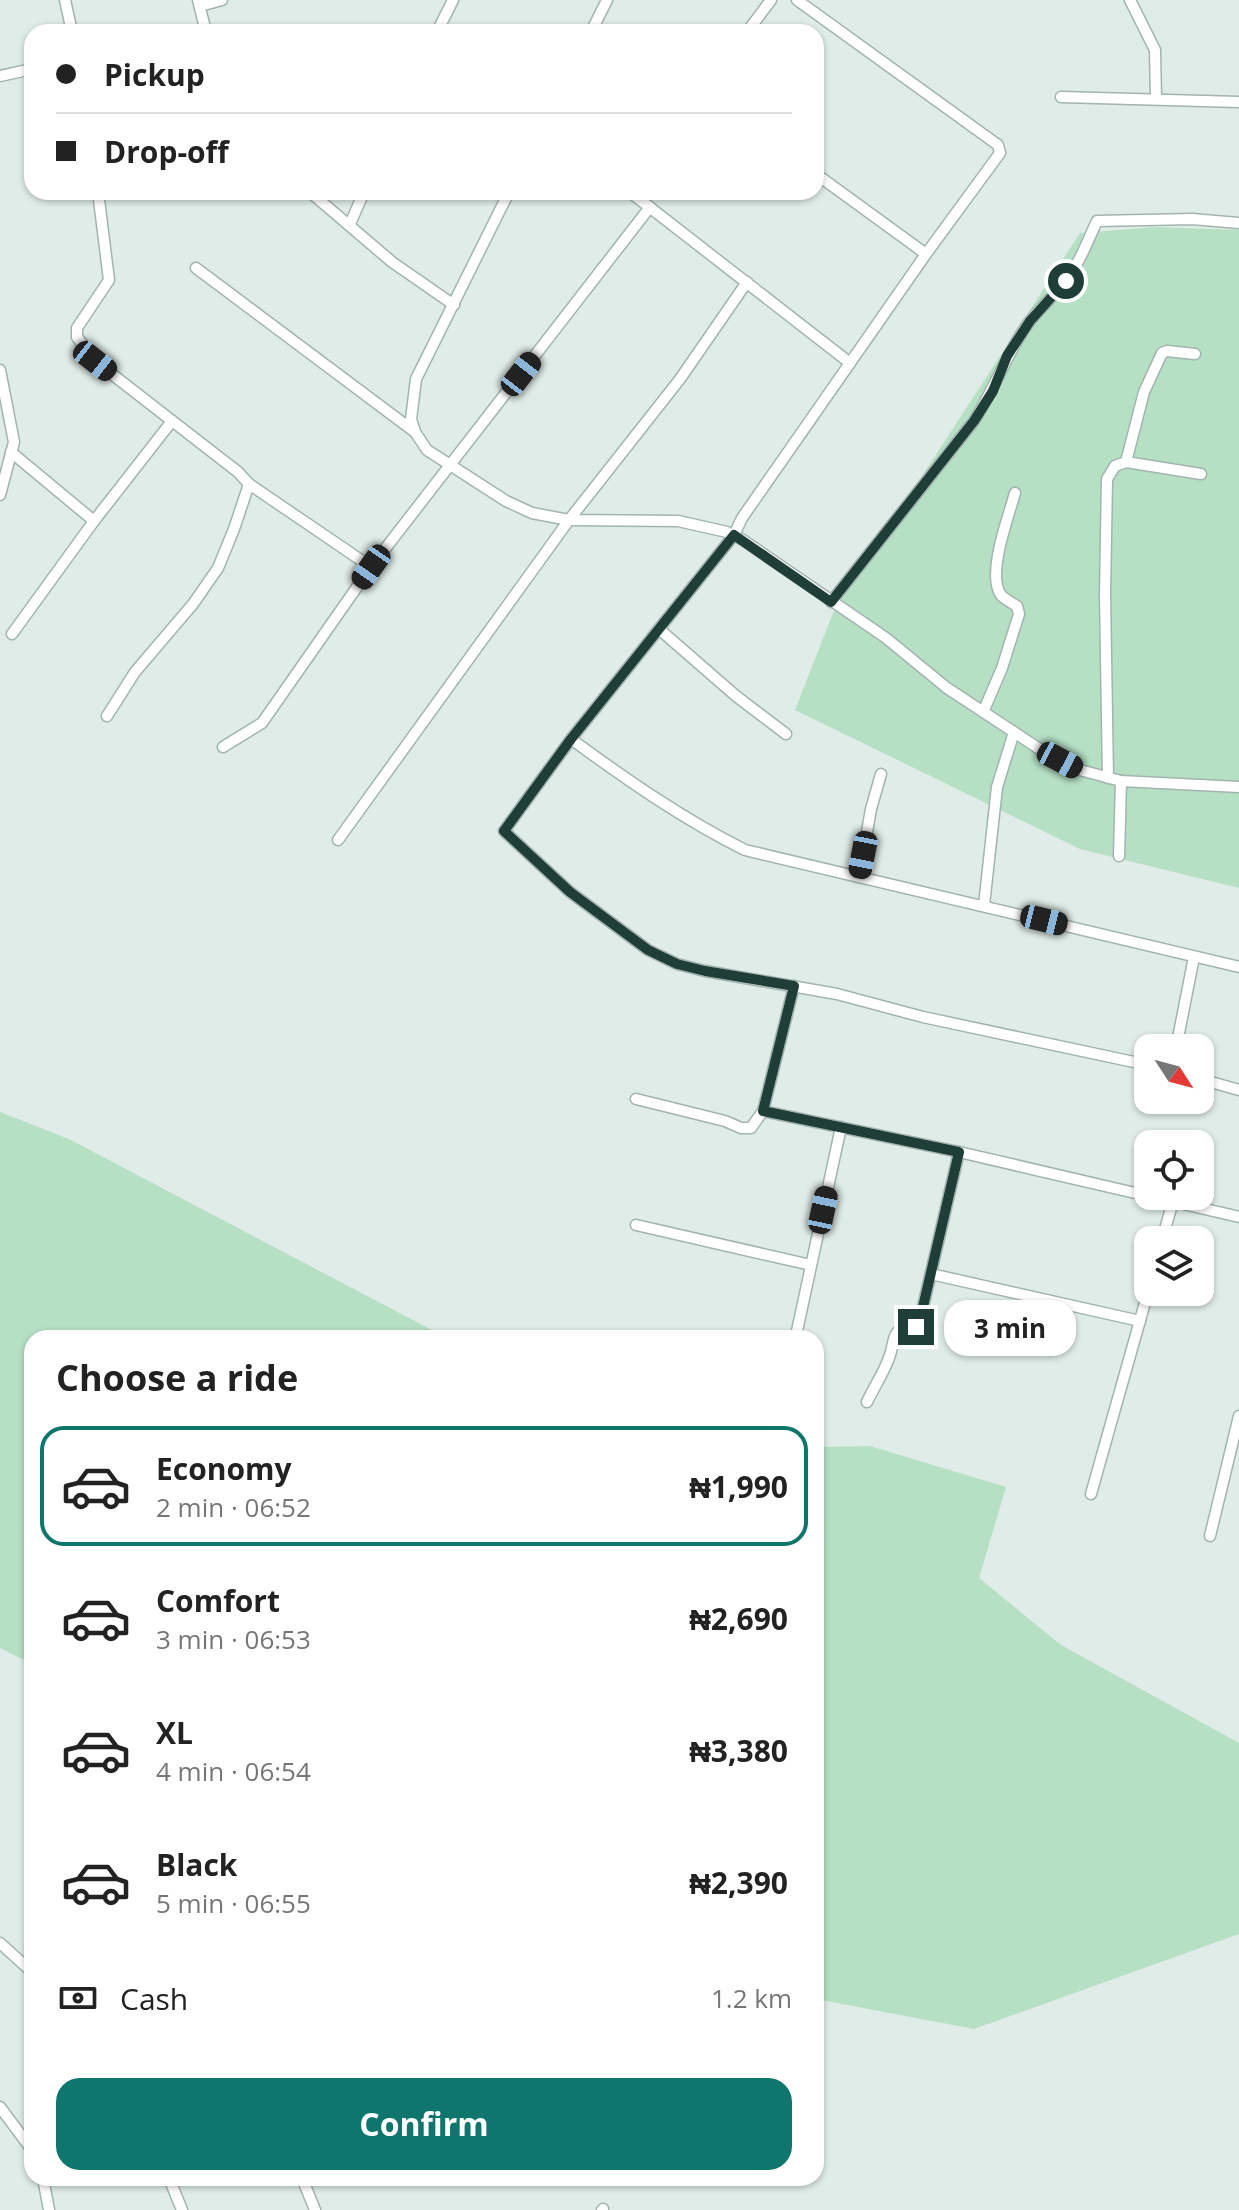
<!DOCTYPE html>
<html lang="en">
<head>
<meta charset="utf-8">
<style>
	:root { --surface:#fff; --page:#f6f6f6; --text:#222; --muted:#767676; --line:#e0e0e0; --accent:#0f766e }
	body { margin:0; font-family:"Open Sans",sans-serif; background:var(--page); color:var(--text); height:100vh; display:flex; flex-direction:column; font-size:30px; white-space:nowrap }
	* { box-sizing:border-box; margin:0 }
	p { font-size:26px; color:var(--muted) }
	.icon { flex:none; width:44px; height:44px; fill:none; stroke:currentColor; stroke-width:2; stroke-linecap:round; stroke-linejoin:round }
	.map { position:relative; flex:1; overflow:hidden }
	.drawer { position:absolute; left:24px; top:1330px; width:800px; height:856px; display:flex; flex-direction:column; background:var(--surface); border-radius:24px; box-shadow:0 2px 6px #0004 }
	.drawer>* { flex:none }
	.guide { position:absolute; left:24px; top:24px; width:800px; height:176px; border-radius:24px; box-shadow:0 2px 6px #0004; display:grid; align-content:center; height:176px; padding:0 32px; background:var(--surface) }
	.needle { width:52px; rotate:126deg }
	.controls { position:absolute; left:1134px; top:1034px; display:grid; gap:16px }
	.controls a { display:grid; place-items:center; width:80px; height:80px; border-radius:16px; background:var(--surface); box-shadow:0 2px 6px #0004; font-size:40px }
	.end { position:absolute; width:36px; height:36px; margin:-18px; border:10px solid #1f3e37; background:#fff; box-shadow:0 0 0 4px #fff }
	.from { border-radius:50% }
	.bubble { position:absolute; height:56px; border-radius:24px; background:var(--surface); box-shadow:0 2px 6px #0004; font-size:26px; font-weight:700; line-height:56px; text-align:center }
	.car { position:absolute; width:24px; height:48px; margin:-24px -12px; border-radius:10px; box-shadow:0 0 6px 2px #0007; background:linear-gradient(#222 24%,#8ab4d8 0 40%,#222 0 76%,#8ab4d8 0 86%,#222 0) }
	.guide b { display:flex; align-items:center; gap:28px; height:76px; font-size:30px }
	.guide b+b { border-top:2px solid var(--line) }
	.guide i { width:20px; height:20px; background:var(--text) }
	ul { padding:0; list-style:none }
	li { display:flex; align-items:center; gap:24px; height:120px; margin:0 16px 12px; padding:0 16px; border:4px solid transparent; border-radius:24px }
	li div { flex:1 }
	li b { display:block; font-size:30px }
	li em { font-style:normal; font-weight:700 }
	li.selected { border-color:var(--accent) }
	li>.icon { width:72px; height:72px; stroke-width:1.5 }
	h2 { padding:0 32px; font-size:36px; line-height:96px }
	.pay { display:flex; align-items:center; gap:20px; height:88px; padding:0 32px; font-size:30px }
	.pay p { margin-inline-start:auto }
	.button { display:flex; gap:16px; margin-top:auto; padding:16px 32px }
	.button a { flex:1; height:92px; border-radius:24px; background:var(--accent); color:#fff; font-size:32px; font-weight:700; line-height:92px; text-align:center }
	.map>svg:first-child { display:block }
	.green { fill:#b6e0c4 }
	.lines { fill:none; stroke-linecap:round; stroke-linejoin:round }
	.minor-casing { stroke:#a2b4af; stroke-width:13 }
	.minor { stroke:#fff; stroke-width:10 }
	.route { stroke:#1f3e37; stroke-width:10 }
</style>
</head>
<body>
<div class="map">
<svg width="1239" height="2210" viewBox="0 0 1239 2210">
	<rect width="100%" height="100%" fill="#e0ece7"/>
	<g class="green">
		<polygon points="1157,227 1239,230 1239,888 1080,849 795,710 833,613 1080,233"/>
		<polygon points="0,1112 69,1139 447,1338 32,1338 32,1664 0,1648"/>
		<polygon points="870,1446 1006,1487 979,1578 1061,1645 1239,1743 1239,1934 974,2029 816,1999 816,1447"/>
	</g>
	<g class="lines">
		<g class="minor-casing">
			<g id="minor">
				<polyline points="65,0 72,32"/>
				<polyline points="198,0 206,32"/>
				<path d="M797,0L998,145L1000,153L926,254L742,518L734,535L571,739C627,780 683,819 745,850L1239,967"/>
				<polyline points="1130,0 1155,50 1156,99"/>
				<polyline points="200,6 222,0"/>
				<polyline points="437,32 453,0"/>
				<polyline points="591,32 607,0"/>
				<polyline points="747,32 771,0"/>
				<polyline points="0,76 32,69"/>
				<polyline points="1061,97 1239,102"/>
				<polyline points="816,174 926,254"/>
				<polyline points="98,192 109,280 77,328 77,337 95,361 238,472 249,484 234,529 218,568 193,604 135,672 107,716"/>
				<polyline points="310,192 392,262 454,305"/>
				<polyline points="509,192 416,379 411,419 415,432 427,450 506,501 532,513 569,520 678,521 727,532 743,540 886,638 947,688 1041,750 1080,770 1121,781 1239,787"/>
				<polyline points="630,192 850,363"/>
				<polyline points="350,224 364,192"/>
				<polyline points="196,268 415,432"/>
				<polyline points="0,370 14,442 0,495"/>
				<polyline points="11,452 94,521 12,634"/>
				<polyline points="1126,462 1144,392 1162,353 1167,351 1195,354"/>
				<polyline points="249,484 371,567"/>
				<polyline points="94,521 172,421"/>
				<path d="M831,602L974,421C993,391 1005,358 1025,328C1036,311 1053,298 1065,281C1080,263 1087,242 1097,221L1192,219L1239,223"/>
				<polyline points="659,629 736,696 786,734"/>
				<path d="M984,710L1002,668L1019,614L1017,606C1012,603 1004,599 1001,595C986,575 1009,515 1015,493"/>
				<polyline points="571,739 504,831 570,892 648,950 677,964 705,971 837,994 923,1017 1148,1065"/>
				<polyline points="223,747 262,723 371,567 650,207"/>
				<polyline points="1108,778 1105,595 1107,479 1115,466 1126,462 1201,474"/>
				<polyline points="338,840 569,520 680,379 747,282"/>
				<polyline points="1119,856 1121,781"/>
				<polyline points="859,877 871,809 881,774"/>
				<polyline points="984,905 997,787 1014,732"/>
				<polyline points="794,986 763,1111 959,1152 1148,1196"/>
				<polyline points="1176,1048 1194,957"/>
				<polyline points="1200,1079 1239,1090"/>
				<polyline points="636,1099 725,1121 741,1128 751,1128 763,1111"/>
				<polyline points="1149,1196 1239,1217"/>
				<polyline points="636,1225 811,1265"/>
				<polyline points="1162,1240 1173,1201"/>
				<polyline points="931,1274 1140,1321"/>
				<polyline points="797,1331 841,1127"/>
				<path d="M867,1402C874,1387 885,1371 890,1355C894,1343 892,1335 903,1326L916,1327L919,1324L959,1152"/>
				<polyline points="1091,1494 1148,1292"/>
				<polyline points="1210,1536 1239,1416"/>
				<polyline points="0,1943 32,1972"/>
				<polyline points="0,2107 32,2150"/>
				<polyline points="43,2178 49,2210"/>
				<polyline points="169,2178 182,2210"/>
				<polyline points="302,2178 315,2210"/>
				<polyline points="602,2210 603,2209"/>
			</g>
		</g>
		<use href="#minor" class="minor"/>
	</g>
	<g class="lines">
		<polyline class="route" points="916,1327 919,1324 959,1152 763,1111 794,986 705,971 677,964 648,950 570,892 504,831 571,739 734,535 831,602 974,421 993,391 1007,356 1030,321 1066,281"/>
	</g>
</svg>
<div class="controls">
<a><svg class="needle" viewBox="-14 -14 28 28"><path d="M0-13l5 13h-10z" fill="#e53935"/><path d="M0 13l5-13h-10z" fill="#767676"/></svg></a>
<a><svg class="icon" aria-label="locate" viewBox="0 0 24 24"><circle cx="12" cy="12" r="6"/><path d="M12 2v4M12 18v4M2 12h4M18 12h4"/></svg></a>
<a><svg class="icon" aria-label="layers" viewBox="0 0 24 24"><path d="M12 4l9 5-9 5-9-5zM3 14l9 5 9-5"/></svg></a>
</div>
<i class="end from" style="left:1066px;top:281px"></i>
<i class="end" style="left:916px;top:1327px"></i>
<div class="bubble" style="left:944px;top:1300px;width:132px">3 min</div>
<i class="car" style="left:95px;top:361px;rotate:128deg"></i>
<i class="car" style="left:521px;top:374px;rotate:38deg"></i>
<i class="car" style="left:371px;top:567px;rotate:215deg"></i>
<i class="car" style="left:1060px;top:760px;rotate:118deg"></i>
<i class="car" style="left:863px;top:855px;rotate:191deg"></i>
<i class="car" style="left:1044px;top:920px;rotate:104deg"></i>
<i class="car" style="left:823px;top:1210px;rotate:12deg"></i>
<div class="guide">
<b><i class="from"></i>Pickup</b>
<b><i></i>Drop-off</b>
</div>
<section class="drawer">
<h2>Choose a ride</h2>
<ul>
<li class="selected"><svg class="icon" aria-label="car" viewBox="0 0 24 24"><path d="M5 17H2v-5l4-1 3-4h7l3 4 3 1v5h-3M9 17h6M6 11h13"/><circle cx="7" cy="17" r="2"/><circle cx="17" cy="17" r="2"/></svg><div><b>Economy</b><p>2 min · 06:52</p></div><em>₦1,990</em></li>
<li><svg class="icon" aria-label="car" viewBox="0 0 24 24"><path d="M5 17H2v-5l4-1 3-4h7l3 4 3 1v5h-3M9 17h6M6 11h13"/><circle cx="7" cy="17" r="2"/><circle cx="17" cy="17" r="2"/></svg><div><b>Comfort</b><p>3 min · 06:53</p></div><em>₦2,690</em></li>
<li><svg class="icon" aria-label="car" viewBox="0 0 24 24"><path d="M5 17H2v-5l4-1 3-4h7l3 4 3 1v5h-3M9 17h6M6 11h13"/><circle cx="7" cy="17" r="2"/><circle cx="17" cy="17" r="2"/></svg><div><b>XL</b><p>4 min · 06:54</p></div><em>₦3,380</em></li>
<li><svg class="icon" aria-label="car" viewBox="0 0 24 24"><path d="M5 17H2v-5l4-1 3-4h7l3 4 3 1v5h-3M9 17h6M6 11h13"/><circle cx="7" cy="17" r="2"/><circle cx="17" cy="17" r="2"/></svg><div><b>Black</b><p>5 min · 06:55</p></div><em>₦2,390</em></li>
</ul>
<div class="pay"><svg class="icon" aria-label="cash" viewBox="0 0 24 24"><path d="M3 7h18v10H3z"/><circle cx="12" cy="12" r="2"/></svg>Cash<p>1.2 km</p></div>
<div class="button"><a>Confirm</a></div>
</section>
</div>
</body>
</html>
